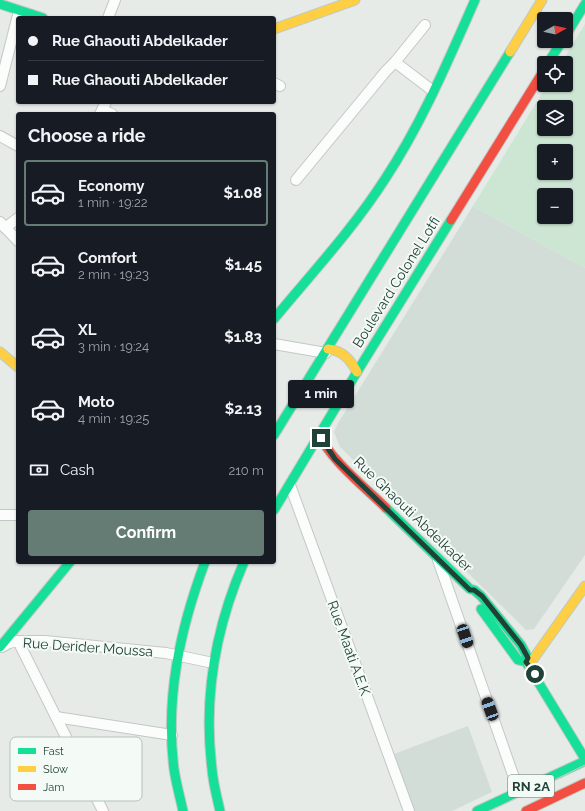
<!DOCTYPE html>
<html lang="en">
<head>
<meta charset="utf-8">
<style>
	:root { --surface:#171b24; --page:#242831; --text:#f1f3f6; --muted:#9ea1a6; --line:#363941; --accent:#657c75 }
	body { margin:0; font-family:Raleway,sans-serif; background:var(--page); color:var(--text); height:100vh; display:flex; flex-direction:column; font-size:15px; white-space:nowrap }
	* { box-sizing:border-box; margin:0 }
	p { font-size:13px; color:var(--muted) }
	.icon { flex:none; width:22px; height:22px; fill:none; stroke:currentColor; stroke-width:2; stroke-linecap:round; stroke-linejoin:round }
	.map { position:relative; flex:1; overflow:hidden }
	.side { position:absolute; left:16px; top:112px; width:260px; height:452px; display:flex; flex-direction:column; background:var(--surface); border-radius:4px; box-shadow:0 1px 3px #0004 }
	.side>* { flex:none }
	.guide { position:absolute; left:16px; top:16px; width:260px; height:88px; border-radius:4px; box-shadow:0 1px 3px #0004; display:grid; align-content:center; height:88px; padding:0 12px; background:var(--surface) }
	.needle { width:26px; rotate:82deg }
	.controls { position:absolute; left:537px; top:12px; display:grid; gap:8px }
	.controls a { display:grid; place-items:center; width:36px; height:36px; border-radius:4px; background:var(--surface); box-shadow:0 1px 3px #0004; font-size:20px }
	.end { position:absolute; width:18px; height:18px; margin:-9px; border:5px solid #204137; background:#fff; box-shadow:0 0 0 2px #fff }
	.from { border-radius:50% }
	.bubble { position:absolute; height:28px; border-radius:4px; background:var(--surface); box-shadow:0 1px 3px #0004; font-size:13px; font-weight:700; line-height:28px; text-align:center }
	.car { position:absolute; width:12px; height:24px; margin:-12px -6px; border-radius:5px; box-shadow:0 0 3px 1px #0007; background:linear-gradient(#222 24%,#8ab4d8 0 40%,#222 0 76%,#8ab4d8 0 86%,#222 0) }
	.guide b { display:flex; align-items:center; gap:14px; height:38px; font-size:15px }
	.guide b+b { border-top:1px solid var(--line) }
	.guide i { width:10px; height:10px; background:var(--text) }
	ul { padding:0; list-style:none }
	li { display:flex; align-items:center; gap:12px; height:66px; margin:0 8px 6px; padding:0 4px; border:2px solid transparent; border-radius:4px }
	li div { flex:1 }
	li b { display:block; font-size:15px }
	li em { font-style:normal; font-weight:700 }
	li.selected { border-color:var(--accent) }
	li>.icon { width:36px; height:36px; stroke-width:1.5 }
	h2 { padding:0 12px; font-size:18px; line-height:48px }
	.pay { display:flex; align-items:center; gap:10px; height:44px; padding:0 12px; font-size:15px }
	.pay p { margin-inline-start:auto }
	.primary-button { display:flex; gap:8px; margin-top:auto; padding:8px 12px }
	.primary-button a { flex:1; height:46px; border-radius:4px; background:var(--accent); color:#fff; font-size:16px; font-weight:700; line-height:46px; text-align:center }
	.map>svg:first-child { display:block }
	.built { fill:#d3ddd8 }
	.green { fill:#cde6d3; fill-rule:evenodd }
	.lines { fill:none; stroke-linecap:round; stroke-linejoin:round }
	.street-casing { stroke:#c3c8c5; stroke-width:12 }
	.fast-casing { stroke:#c1c9c5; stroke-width:11 }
	.slow-casing { stroke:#c1c9c5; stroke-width:11 }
	.jam-casing { stroke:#c1c9c5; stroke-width:11 }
	.street { stroke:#fbfcfc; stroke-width:10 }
	.fast { stroke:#16e098; stroke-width:9 }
	.slow { stroke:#ffcf43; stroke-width:9 }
	.jam { stroke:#f24e42; stroke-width:9 }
	.tram { stroke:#c7ccca; stroke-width:1 }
	.route { stroke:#204137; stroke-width:5 }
	.labels { text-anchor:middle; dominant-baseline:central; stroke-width:4; stroke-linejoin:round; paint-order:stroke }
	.shield { fill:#f4faf6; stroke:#607870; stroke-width:1 }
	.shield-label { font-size:13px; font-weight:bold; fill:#204137 }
	.street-label { font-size:14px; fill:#204137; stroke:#f4faf6 }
	.key { fill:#f4faf6; stroke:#b4c2bd; stroke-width:1 }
	.key-label { font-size:11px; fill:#204137 }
</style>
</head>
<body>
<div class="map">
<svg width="585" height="811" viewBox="0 0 585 811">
	<rect width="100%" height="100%" fill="#e6ebe8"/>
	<g class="built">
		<polygon points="473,206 585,268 585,555 534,629 526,630 340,447 334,432 338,423"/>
		<polygon points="468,726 492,792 452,811 414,811 394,754"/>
	</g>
	<path class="green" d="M585,24V268L473,206L547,85H566V63H561ZM544,107H566V129H544ZM544,151H566V173H544ZM544,195H566V217H544Z"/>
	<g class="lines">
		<g class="street-casing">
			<g id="street">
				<polyline points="108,18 115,0"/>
				<polyline points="395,62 433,91"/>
				<polyline points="274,83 280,86"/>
				<polyline points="0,86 19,11"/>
				<polyline points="102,110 112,114"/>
				<polyline points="100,114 106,102"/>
				<polyline points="0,136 18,146"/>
				<polyline points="296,180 386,71 395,62 425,25"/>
				<polyline points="0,222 18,241"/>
				<polyline points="5,228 18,218"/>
				<polyline points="274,344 326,353"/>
				<polyline points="290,485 409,811"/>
				<polyline points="0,515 18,515"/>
				<polyline points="438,560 519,792"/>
				<polyline points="18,641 103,811"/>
				<polyline points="2,647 9,643 18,641 45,641 166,653 213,663"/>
				<polyline points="56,717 172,735"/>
			</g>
		</g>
		<g class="fast-casing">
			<g id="fast">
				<polyline points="0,4 43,18"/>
				<polyline points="566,35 585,4"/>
				<polyline points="548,63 562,41"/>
				<path d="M274,319C312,273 353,229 385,179C422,123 448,61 475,0"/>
				<polyline points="274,435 510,52"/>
				<polyline points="386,508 470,589 474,590 481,596 521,645 528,658 526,662 585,759"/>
				<polyline points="274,510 360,367 451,220"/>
				<polyline points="481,609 518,660 526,662"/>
				<polyline points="0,647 70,562"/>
				<path d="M183,811C180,797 176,783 174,769C165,698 180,629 205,562"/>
				<path d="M220,811C217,797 213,783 212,769C203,696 215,629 244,562"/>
				<polyline points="477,811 585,761"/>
			</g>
		</g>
		<g class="slow-casing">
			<g id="slow">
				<polyline points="274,29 355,0"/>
				<polyline points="510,52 542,0"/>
				<path d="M328,349C343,351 350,359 357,372"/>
				<polyline points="0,352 18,367"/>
				<polyline points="529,665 585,586"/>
			</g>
		</g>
		<g class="jam-casing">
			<g id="jam">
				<polyline points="451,220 544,70"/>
				<path d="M320,435C328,458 368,490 386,508"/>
				<polyline points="526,811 585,783"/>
			</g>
		</g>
		<use href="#street" class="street"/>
		<use href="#fast" class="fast"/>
		<use href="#slow" class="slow"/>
		<use href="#jam" class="jam"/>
		<polyline class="tram" points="490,811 585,765"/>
	</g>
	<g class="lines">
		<polyline class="route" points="321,438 335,459 470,590 474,590 482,596 521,645 528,658 526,662 535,674"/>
	</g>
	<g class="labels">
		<rect class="shield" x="508" y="775" width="46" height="22" rx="3"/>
		<g class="shield-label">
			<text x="531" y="786">RN 2A</text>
		</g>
		<g class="street-label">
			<text transform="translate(396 282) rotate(-58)">Boulevard Colonel Lotfi</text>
			<text transform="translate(413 514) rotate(44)">Rue Ghaouti Abdelkader</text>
			<text transform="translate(88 647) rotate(4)">Rue Derider Moussa</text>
			<text transform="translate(349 648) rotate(70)">Rue Maati A.E.K</text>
		</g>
	</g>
	<rect x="10" y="737" width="132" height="64" rx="6" class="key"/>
	<rect x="18" y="748" width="18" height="6" fill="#16e098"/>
	<rect x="18" y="766" width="18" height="6" fill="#ffcf43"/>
	<rect x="18" y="784" width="18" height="6" fill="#f24e42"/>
	<g class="key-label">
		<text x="43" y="755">Fast</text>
		<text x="43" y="773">Slow</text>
		<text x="43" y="791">Jam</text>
	</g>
</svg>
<div class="controls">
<a><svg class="needle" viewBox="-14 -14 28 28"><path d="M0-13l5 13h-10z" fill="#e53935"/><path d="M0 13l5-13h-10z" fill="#9ea1a6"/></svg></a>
<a><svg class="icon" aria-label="locate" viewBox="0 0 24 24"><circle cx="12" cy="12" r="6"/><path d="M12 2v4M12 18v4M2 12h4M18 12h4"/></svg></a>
<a><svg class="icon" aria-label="layers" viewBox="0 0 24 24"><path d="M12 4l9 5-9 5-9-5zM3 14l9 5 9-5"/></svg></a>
<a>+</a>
<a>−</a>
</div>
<i class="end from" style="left:535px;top:674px"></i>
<i class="end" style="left:321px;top:438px"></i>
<div class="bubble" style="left:288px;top:380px;width:66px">1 min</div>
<i class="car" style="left:465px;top:636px;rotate:161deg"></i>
<i class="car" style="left:490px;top:709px;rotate:340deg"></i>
<div class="guide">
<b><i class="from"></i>Rue Ghaouti Abdelkader</b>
<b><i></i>Rue Ghaouti Abdelkader</b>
</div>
<section class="side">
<h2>Choose a ride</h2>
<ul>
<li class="selected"><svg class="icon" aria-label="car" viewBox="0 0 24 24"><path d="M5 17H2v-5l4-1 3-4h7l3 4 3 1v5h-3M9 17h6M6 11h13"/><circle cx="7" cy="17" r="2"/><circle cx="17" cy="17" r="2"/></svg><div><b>Economy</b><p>1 min · 19:22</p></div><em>$1.08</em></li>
<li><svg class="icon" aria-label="car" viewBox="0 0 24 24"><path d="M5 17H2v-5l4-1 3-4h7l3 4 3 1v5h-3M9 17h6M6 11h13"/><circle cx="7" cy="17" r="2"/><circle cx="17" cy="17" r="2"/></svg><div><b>Comfort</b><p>2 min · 19:23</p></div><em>$1.45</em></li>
<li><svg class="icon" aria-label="car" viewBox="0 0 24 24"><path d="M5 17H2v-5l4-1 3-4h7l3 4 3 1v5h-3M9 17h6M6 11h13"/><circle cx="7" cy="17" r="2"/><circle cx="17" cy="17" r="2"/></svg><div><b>XL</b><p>3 min · 19:24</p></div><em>$1.83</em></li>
<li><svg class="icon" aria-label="car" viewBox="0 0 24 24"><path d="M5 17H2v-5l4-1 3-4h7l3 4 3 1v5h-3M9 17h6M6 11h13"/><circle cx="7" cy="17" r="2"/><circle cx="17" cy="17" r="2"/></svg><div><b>Moto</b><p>4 min · 19:25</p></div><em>$2.13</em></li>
</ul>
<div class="pay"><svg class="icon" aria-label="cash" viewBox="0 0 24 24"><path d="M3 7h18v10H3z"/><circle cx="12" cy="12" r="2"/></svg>Cash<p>210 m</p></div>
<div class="primary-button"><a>Confirm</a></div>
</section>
</div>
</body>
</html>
